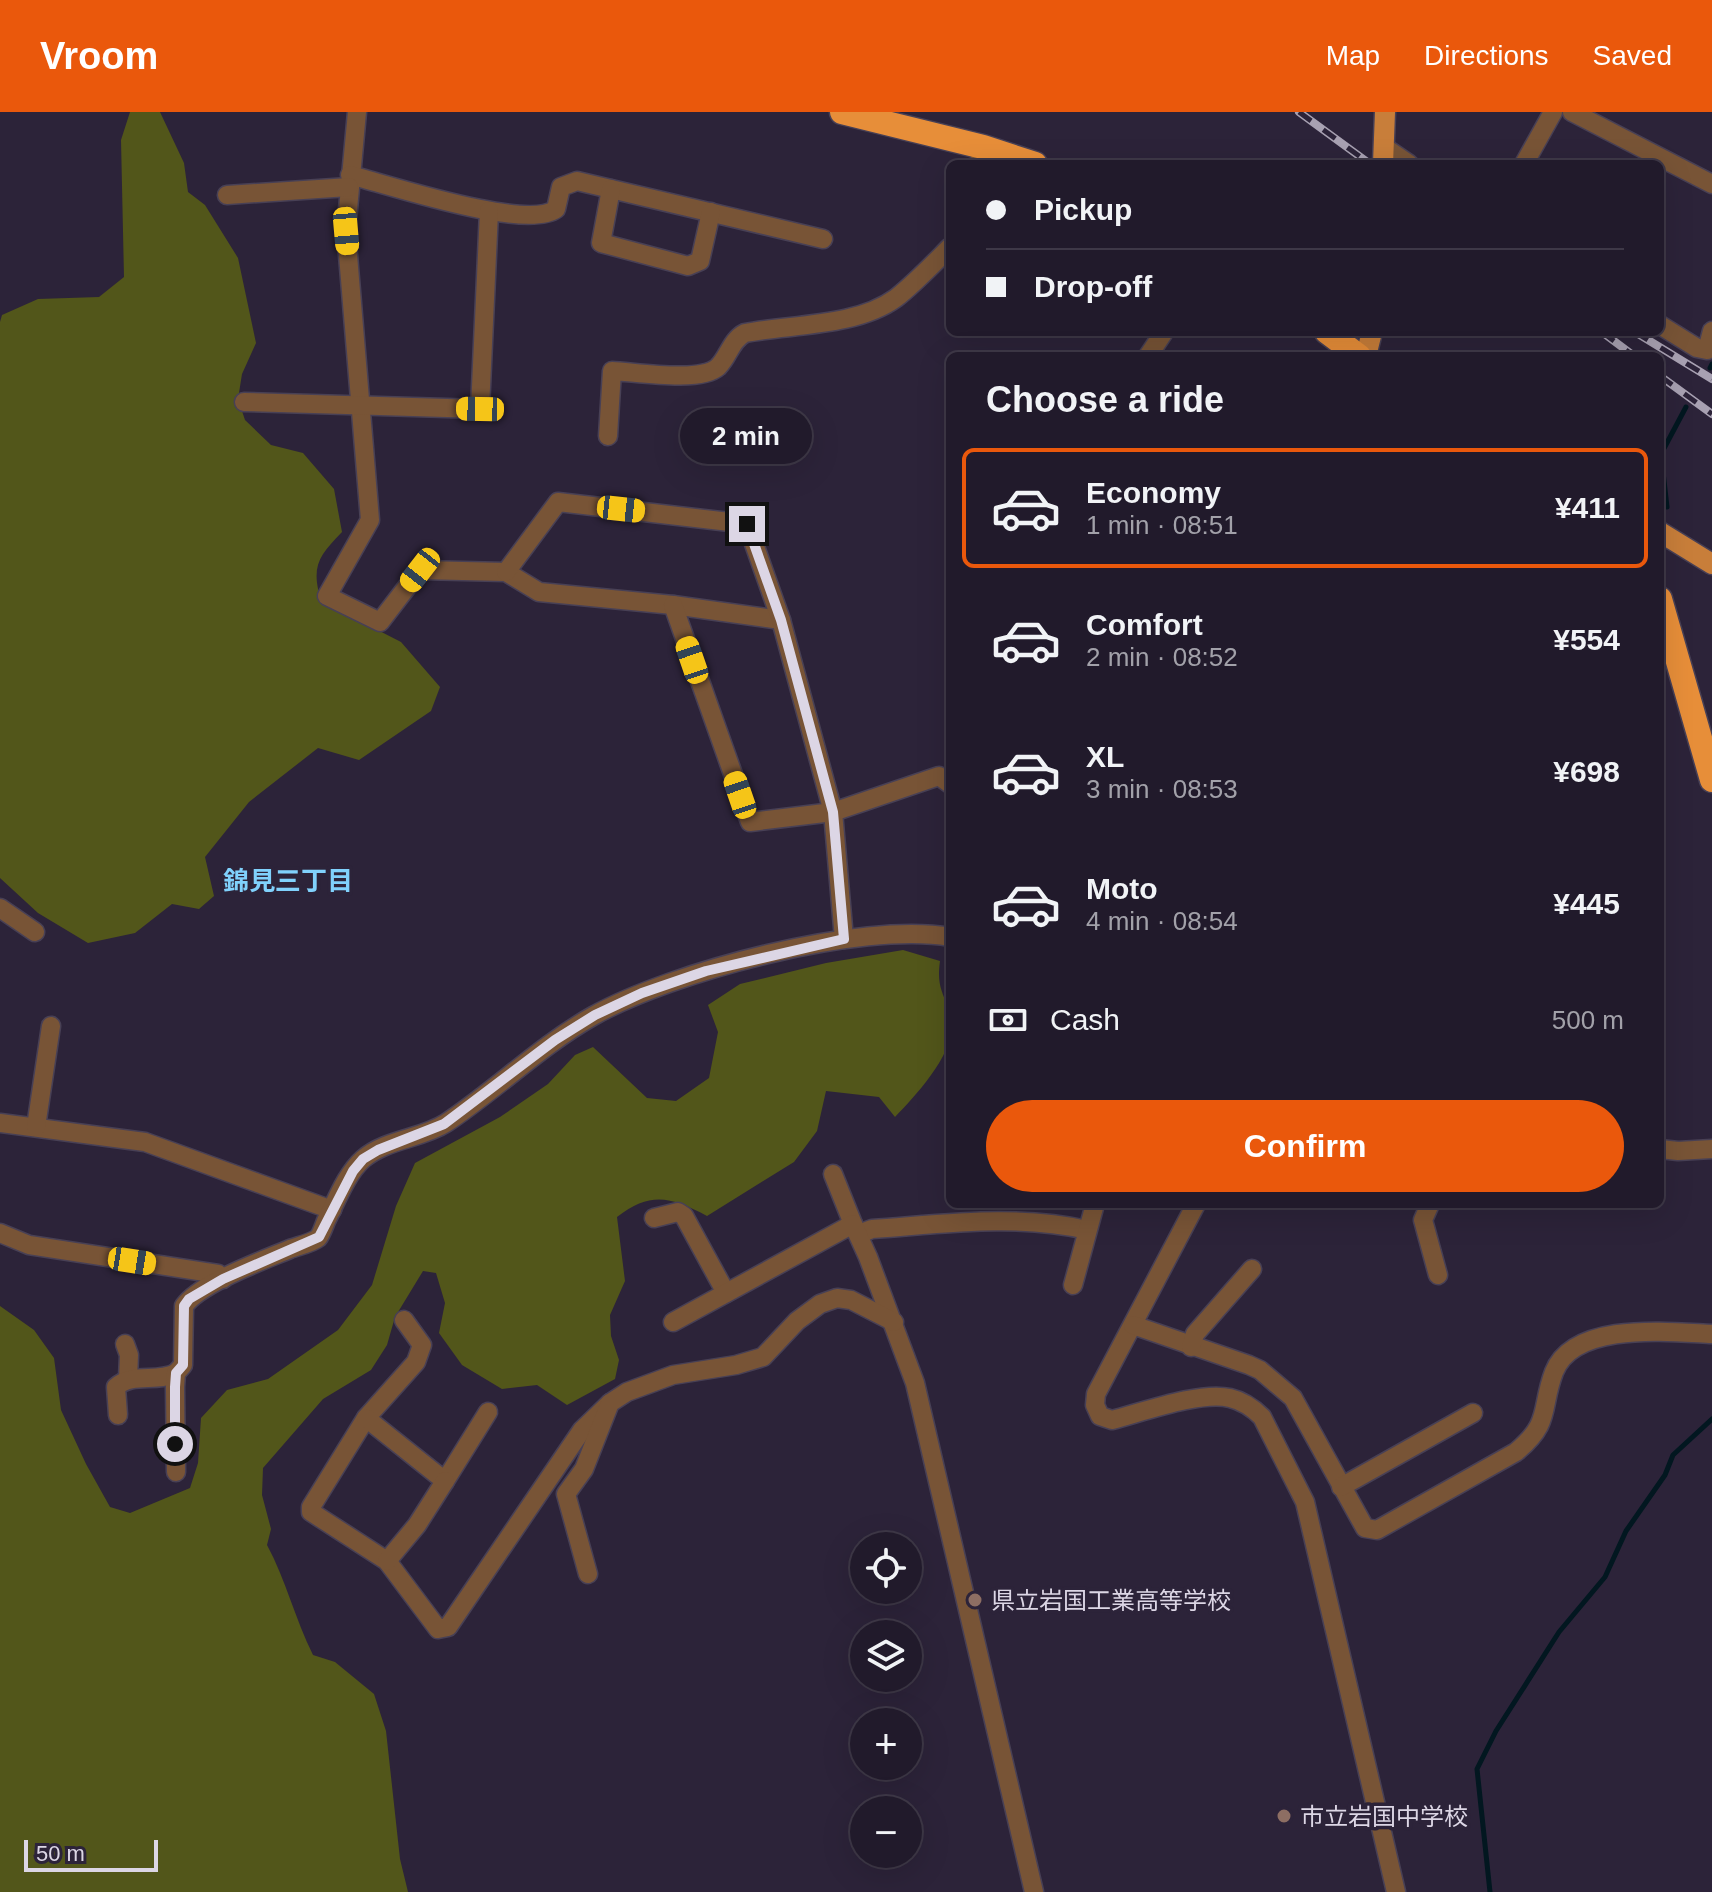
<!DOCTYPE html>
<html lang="en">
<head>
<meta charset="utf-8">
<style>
	:root { --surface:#211a2b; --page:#2d2737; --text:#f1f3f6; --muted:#a2a1a9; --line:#3e3847; --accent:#ea580c }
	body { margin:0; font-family:Arial,"Noto Sans JP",sans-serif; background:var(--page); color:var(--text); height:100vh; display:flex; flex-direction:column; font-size:30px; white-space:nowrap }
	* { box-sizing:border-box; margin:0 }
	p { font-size:26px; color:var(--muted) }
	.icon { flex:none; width:44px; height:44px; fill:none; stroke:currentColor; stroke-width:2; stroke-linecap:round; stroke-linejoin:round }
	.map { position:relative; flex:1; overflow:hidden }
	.drawer { position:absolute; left:946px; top:240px; width:718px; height:856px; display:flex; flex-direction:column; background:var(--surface); border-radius:12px; box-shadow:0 8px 32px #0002,0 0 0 2px var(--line) }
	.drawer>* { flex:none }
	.top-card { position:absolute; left:946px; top:48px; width:718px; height:176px; border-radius:12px; box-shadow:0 8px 32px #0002,0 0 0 2px var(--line); display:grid; align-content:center; height:176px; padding:0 40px; background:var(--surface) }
	.buttons { position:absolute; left:850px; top:1420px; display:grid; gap:16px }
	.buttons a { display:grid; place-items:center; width:72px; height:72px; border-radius:50%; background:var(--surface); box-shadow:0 8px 32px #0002,0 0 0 2px var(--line); font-size:40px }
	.scale { position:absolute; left:24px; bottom:20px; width:134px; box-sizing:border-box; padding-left:8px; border:4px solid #dcd6e5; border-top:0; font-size:22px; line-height:28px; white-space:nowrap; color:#dcd6e5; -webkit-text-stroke:6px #2c2339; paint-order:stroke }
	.end { position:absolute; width:36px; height:36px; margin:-18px; border:10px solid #dcd6e5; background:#111; box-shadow:0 0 0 4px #111 }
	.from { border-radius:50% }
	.bubble { position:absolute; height:56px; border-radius:28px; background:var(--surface); box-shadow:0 8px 32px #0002,0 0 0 2px var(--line); font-size:26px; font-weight:700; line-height:56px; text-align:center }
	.car { position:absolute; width:24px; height:48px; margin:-24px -12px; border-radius:10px; box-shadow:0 0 6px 2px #0007; background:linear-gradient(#f5c518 24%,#345 0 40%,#f5c518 0 76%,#345 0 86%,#f5c518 0) }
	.top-card b { display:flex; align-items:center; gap:28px; height:76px; font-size:30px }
	.top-card b+b { border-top:2px solid var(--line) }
	.top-card i { width:20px; height:20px; background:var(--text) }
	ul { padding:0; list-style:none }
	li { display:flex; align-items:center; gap:24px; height:120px; margin:0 16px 12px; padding:0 24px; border:4px solid transparent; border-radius:12px }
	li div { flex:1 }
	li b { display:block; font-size:30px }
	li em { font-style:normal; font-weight:700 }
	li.active { border-color:var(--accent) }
	li>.icon { width:72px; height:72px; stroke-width:1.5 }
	h2 { padding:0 40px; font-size:36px; line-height:96px }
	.pay { display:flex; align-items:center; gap:20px; height:88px; padding:0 40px; font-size:30px }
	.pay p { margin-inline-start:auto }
	.button { display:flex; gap:16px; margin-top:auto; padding:16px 40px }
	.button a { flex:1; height:92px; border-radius:48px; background:var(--accent); color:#fff; font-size:32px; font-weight:700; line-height:92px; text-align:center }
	header { display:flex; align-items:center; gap:48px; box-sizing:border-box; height:112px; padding:0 40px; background:var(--accent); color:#fff }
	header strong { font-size:38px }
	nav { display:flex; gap:44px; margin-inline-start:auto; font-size:28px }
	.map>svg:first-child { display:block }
	.green { fill:#52561a }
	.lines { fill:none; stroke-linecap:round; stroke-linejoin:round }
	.stream { stroke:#021720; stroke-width:5 }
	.minor-casing { stroke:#484055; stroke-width:21 }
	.major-casing { stroke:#484055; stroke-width:23 }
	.highway-casing { stroke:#484055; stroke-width:27 }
	.minor { stroke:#785436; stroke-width:18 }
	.major { stroke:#c87e3a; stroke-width:20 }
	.highway { stroke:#e78e39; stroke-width:24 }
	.rail-casing { stroke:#a8a1b2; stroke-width:8 }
	.rail { stroke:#2c2339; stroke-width:5; stroke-dasharray:15; stroke-linecap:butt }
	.route { stroke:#dcd6e5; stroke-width:10 }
	.education-dot { fill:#8d6e63; stroke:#2c2339; stroke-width:3 }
	.labels { text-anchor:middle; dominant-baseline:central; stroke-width:7; stroke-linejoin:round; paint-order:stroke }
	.poi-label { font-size:24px; fill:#dcd6e5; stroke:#2c2339; text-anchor:start }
	.neighbourhood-label { font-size:26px; font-weight:bold; fill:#80d1fc; stroke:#2c2339 }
</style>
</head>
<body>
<header>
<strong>Vroom</strong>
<nav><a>Map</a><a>Directions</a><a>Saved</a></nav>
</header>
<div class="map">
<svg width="1712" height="1780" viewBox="0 0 1712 1780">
	<rect width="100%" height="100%" fill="#2c2339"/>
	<g class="green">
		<path d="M130,0H160L184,51L188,80L205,93L238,146L256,231L242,262L238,287L245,308L271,333L303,341L334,377L342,420C318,445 311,454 321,489L401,530L440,575L431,599L359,648L318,636L249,690L205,745L214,784L199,797L172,792L135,821L88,831L38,801L0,766V210L2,203L38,187L99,185L124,165L121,28Z"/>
		<path d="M903,838L940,849C937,871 941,878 949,897C965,932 917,982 895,1005L879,985L826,979L817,1019L794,1050L707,1104C671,1085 651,1079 617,1105L625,1169L610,1203L611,1224L619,1248L615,1267L567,1293L537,1273L502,1277L462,1253L439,1221L445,1191L436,1161L423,1159L395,1205L387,1233L371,1258L323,1287L263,1356L262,1383L271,1417L267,1433C286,1468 295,1507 313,1543L335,1550L374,1582L386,1619L400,1747L408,1780H0V1194L34,1218L54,1246L61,1298L86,1352L110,1395L130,1401L190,1376L198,1351L201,1306L227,1278L268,1267L338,1218L372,1173L396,1094L415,1051L500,1005L548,972L575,943L593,935L647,986L676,989L709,966L718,920L708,893L740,872L826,851Z"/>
	</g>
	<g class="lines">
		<g class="stream">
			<polyline points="1710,256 1712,252"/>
			<polyline points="1667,395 1661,342 1686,295"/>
			<polyline points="1490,1780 1477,1657 1496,1619 1559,1520 1605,1465 1626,1419 1665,1363 1673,1343 1712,1307"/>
		</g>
		<g class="minor-casing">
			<g id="minor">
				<polyline points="357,0 346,119 370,408 327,484 380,510 420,458 506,460 539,480 673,493 781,508"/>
				<polyline points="1572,0 1712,72"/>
				<polyline points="1384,35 1409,52"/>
				<polyline points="979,52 983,35"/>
				<polyline points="1524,52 1553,0"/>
				<path d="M350,63C389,73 527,119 556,97L561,75L577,69L823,127"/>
				<polyline points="611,77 601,131 688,154 700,149 711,100"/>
				<polyline points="227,83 349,75"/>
				<polyline points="1660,213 1697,236 1707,238 1712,219"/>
				<polyline points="1148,244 1164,220"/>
				<polyline points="244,290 480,297 489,99"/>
				<path d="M608,324L612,259C636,260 700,271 718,255C729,244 731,228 745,221C792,212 856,215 896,186C915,171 933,152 950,135"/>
				<polyline points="506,460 558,390 747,412 781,508 833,700 844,827"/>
				<polyline points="673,493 750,710 833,700 939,664 950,672"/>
				<polyline points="0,796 35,820"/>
				<polyline points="0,1011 145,1030 332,1098"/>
				<polyline points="36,1015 51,914"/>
				<polyline points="1660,1037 1678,1039 1712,1037"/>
				<polyline points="833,1062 853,1112"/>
				<path d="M1196,1092L1096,1282L1095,1293L1100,1304L1112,1308C1143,1300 1200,1279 1230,1286C1243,1289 1253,1296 1262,1305L1305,1390L1396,1780"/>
				<polyline points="1430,1092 1423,1108 1438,1163"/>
				<polyline points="654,1106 678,1100 684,1104 726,1181"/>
				<polyline points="0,1121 29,1133 218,1162 223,1167"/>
				<path d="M859,1122L872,1117C945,1112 1016,1102 1087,1118"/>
				<polyline points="1073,1173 1095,1092"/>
				<polyline points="404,1208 422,1233 416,1250 366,1306 311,1395 311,1400 387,1449 438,1517 448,1515 582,1318 610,1291"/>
				<polyline points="673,1210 853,1112 868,1145 915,1271 1034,1780"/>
				<path d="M1133,1213L1249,1253L1260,1258L1293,1286L1365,1416L1377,1418L1516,1340C1552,1310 1540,1297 1554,1260C1574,1209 1669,1220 1712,1222"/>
				<polyline points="125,1232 129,1243 128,1267"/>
				<polyline points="1191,1235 1195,1222 1252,1157"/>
				<path d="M118,1303L116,1275C132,1260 157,1271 176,1261"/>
				<polyline points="366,1306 445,1369 488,1300"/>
				<path d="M176,1360L175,1275L176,1261L183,1253L184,1194C200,1171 264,1148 290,1137C298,1134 312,1131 318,1126C321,1123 324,1114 326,1109C336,1090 346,1062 363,1047C386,1027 421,1027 446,1011C497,977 540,934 593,904C671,860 862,809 950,825"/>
				<polyline points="1341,1375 1473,1301"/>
				<polyline points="387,1449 417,1413 445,1369"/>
				<polyline points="588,1462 566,1382 584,1357 610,1291 627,1280 673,1263 736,1253 763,1245 797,1209 820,1192 837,1186 851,1188 894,1210"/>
			</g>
		</g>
		<g class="major-casing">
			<g id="major">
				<polyline points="1383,52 1385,0"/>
				<polyline points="1366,244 1372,220"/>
				<polyline points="1660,420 1712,452"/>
			</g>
		</g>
		<g class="highway-casing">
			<g id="highway">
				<polyline points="842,0 983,35 1035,52"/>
				<polyline points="1327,220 1359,244"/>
				<polyline points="1660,487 1712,668"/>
			</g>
		</g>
		<use href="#minor" class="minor"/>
		<use href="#major" class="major"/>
		<use href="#highway" class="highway"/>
		<g class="rail-casing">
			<g id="rail">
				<polyline points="1299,0 1370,52"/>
				<polyline points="1602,220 1634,244"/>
				<polyline points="1635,220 1712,267"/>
				<polyline points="1660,264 1712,302"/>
			</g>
		</g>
		<use href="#rail" class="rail"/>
	</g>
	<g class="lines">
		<polyline class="route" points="175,1332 175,1275 176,1261 183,1253 184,1194 189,1187 223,1167 319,1125 353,1059 363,1047 378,1038 444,1012 555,928 595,903 642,881 706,859 844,827 833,700 781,508 747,412"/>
	</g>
	<g class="education-dot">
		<circle cx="975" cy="1488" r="8"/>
		<circle cx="1284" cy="1704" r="8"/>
	</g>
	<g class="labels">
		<g class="poi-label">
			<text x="991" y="1488">県立岩国工業高等学校</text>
			<text x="1300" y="1704">市立岩国中学校</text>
		</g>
		<g class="neighbourhood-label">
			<text x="288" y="769">錦見三丁目</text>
		</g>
	</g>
</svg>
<div class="buttons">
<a><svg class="icon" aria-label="locate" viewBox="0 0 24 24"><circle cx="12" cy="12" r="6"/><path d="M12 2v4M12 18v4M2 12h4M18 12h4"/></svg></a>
<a><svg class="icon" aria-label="layers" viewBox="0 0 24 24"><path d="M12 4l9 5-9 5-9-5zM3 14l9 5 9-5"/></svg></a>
<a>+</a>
<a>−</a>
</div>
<div class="scale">50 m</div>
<i class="end from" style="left:175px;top:1332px"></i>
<i class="end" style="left:747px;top:412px"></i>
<div class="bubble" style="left:680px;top:296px;width:132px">2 min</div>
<i class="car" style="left:346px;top:119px;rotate:175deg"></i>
<i class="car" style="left:480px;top:297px;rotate:271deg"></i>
<i class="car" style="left:621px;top:397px;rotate:96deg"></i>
<i class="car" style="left:420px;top:458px;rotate:218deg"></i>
<i class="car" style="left:692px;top:548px;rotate:341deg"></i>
<i class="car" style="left:740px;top:683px;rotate:341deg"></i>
<i class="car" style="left:132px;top:1149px;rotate:99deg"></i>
<div class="top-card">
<b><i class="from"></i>Pickup</b>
<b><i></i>Drop-off</b>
</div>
<section class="drawer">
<h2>Choose a ride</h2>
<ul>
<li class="active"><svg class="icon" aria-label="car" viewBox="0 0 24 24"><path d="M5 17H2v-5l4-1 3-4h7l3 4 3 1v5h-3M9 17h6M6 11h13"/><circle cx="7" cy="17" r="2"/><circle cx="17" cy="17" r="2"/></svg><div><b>Economy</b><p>1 min · 08:51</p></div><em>¥411</em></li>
<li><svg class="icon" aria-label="car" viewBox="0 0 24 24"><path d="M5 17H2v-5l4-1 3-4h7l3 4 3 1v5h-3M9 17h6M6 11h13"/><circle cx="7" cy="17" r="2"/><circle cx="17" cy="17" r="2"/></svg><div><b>Comfort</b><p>2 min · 08:52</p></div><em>¥554</em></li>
<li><svg class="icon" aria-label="car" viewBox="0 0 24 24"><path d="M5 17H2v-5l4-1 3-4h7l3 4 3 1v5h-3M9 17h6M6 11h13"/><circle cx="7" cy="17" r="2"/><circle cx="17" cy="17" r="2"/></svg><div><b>XL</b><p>3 min · 08:53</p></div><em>¥698</em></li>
<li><svg class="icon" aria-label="car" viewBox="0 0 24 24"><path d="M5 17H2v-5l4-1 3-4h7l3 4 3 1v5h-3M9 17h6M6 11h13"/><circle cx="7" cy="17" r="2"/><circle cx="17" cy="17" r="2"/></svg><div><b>Moto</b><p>4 min · 08:54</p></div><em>¥445</em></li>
</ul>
<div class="pay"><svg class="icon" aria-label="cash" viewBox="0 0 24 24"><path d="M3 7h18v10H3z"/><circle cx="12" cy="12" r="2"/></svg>Cash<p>500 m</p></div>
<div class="button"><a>Confirm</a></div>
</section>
</div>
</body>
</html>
